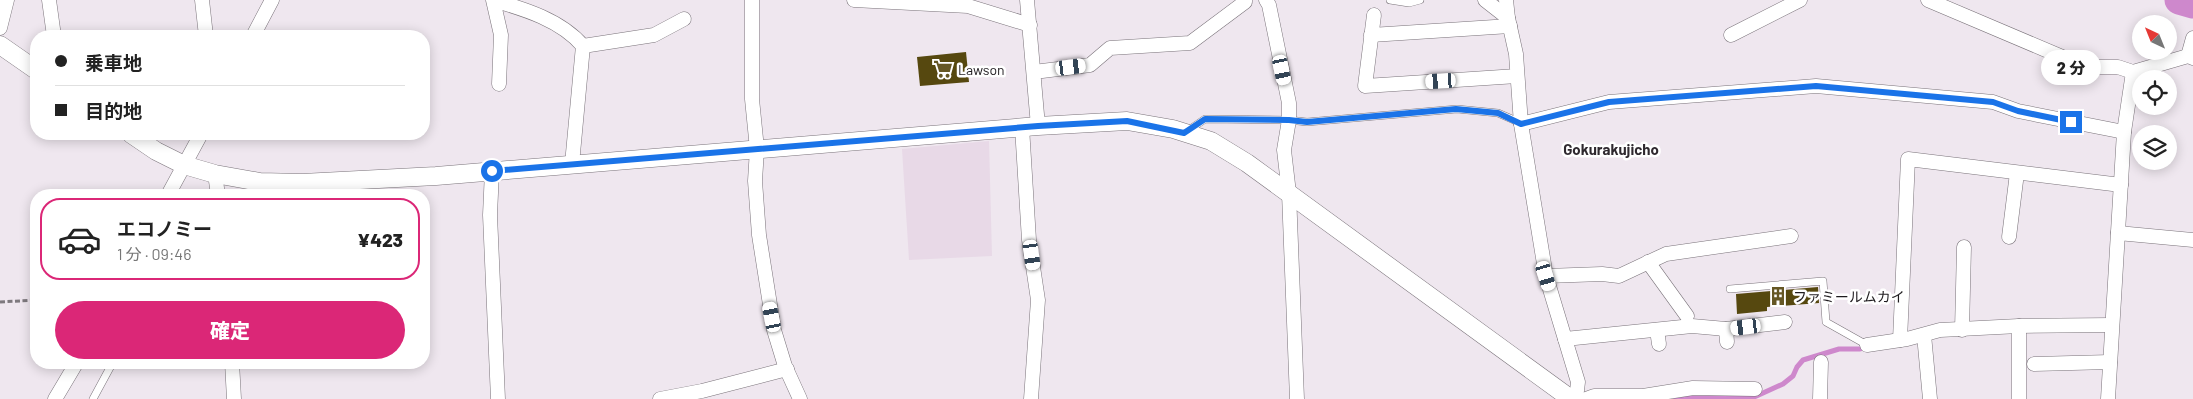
<!DOCTYPE html>
<html lang="ja">
<head>
<meta charset="utf-8">
<style>
	:root { --surface:#fff; --page:#f6f6f6; --text:#222; --muted:#767676; --line:#e0e0e0; --accent:#db2777 }
	body { margin:0; font-family:Barlow,"Noto Sans JP",sans-serif; background:var(--page); color:var(--text); height:100vh; display:flex; flex-direction:column; font-size:19px; white-space:nowrap }
	* { box-sizing:border-box; margin:0 }
	p { font-size:16px; color:var(--muted) }
	.icon { flex:none; width:28px; height:28px; fill:none; stroke:currentColor; stroke-width:2; stroke-linecap:round; stroke-linejoin:round }
	.map { position:relative; flex:1; overflow:hidden }
	.panel { position:absolute; left:30px; top:189px; width:400px; height:180px; display:flex; flex-direction:column; background:var(--surface); border-radius:20px; box-shadow:0 2px 12px #0003 }
	.panel>* { flex:none }
	.hud { position:absolute; left:30px; top:30px; width:400px; height:110px; border-radius:20px; box-shadow:0 2px 12px #0003; display:grid; align-content:center; height:110px; padding:0 25px; background:var(--surface) }
	.needle { width:32px; rotate:317deg }
	.buttons { position:absolute; left:2132px; top:15px; display:grid; gap:10px }
	.buttons a { display:grid; place-items:center; width:45px; height:45px; border-radius:50%; background:var(--surface); box-shadow:0 2px 12px #0003; font-size:25px }
	.end { position:absolute; width:22px; height:22px; margin:-11px; border:6px solid #1a73e8; background:#fff; box-shadow:0 0 0 2px #fff }
	.from { border-radius:50% }
	.bubble { position:absolute; height:35px; border-radius:18px; background:var(--surface); box-shadow:0 2px 12px #0003; font-size:16px; font-weight:800; line-height:35px; text-align:center }
	.car { position:absolute; width:15px; height:30px; margin:-15px -8px; border-radius:6px; box-shadow:0 0 4px 1px #0007; background:linear-gradient(#fff 24%,#345 0 40%,#fff 0 76%,#345 0 86%,#fff 0) }
	.hud b { display:flex; align-items:center; gap:18px; height:48px; font-size:19px }
	.hud b+b { border-top:1px solid var(--line) }
	.hud i { width:12px; height:12px; background:var(--text) }
	ul { padding:9px 0 0; list-style:none }
	li { display:flex; align-items:center; gap:15px; height:82px; margin:0 10px 8px; padding:0 15px; border:2px solid transparent; border-radius:20px }
	li div { flex:1 }
	li b { display:block; font-size:19px }
	li em { font-style:normal; font-weight:800 }
	li.current { border-color:var(--accent) }
	li>.icon { width:45px; height:45px; stroke-width:1.5 }
	.action { display:flex; gap:10px; margin-top:auto; padding:10px 25px }
	.action a { flex:1; height:58px; border-radius:30px; background:var(--accent); color:#fff; font-size:20px; font-weight:800; line-height:58px; text-align:center }
	.map>svg:first-child { display:block }
	.built { fill:#e8d9e7 }
	.lines { fill:none; stroke-linecap:round; stroke-linejoin:round }
	.stream { stroke:#ce88cc; stroke-width:5 }
	.river { stroke:#ce88cc; stroke-width:29 }
	.building { fill:#56480f }
	.service-casing { stroke:#7a737a; stroke-width:8 }
	.minor-casing { stroke:#7a737a; stroke-width:15 }
	.tertiary-casing { stroke:#7a737a; stroke-width:19 }
	.path { stroke:#7e797e; stroke-width:3; stroke-dasharray:5 2.5; stroke-linecap:butt }
	.service { stroke:#fff; stroke-width:7 }
	.minor { stroke:#fff; stroke-width:14 }
	.tertiary { stroke:#fff; stroke-width:18 }
	.route { stroke:#1a73e8; stroke-width:6 }
	.labels { text-anchor:middle; dominant-baseline:central; stroke-width:5; stroke-linejoin:round; paint-order:stroke }
	.poi-label { font-size:14px; fill:#1e1b1e; stroke:#fff; text-anchor:start }
	.neighbourhood-label { font-size:15px; font-weight:bold; fill:#2f292f; stroke:#fff }
</style>
</head>
<body>
<div class="map">
<svg width="2193" height="399" viewBox="0 0 2193 399">
	<rect width="100%" height="100%" fill="#efe7ef"/>
	<polygon class="built" points="989,141 992,256 909,260 902,149"/>
	<g class="lines">
		<polyline class="stream" points="1675,397 1752,398 1783,384 1793,376 1797,367 1803,360 1839,349 1860,349"/>
		<polyline class="river" points="2179,0 2193,4"/>
	</g>
	<g class="building">
		<polygon points="966,52 969,82 920,86 917,57"/>
		<polygon points="1818,287 1819,303 1767,307 1767,311 1737,314 1736,294"/>
	</g>
	<g class="lines">
		<g class="service-casing">
			<g id="service">
				<polyline points="1390,0 1409,3 1420,0"/>
				<polyline points="1186,132 1205,119 1289,120 1307,122 1457,109 1498,113 1521,123"/>
				<polyline points="1730,289 1823,281 1826,322 1867,345"/>
				<polyline points="93,399 113,362"/>
			</g>
		</g>
		<g class="minor-casing">
			<g id="minor">
				<polyline points="49,0 54,36"/>
				<polyline points="202,0 206,36"/>
				<polyline points="752,0 752,99 757,149 755,181 759,235 774,330 785,366 800,399"/>
				<polyline points="854,0 968,6 1030,25"/>
				<polyline points="1027,0 1038,126"/>
				<polyline points="1266,0 1269,5 1289,103 1289,120 1284,150 1289,193 1297,399"/>
				<polyline points="1485,0 1508,18 1516,54 1521,124 1546,276 1578,382 1576,399"/>
				<polyline points="1506,0 1508,18"/>
				<polyline points="1928,0 2074,62 2096,67 2118,67 2133,72 2188,56 2193,58"/>
				<polyline points="1374,15 1365,86 1517,76"/>
				<polyline points="0,28 7,0"/>
				<polyline points="1371,35 1510,26"/>
				<polyline points="1731,35 1800,0"/>
				<polyline points="253,36 272,0"/>
				<polyline points="583,46 654,35 684,19"/>
				<polyline points="2188,56 2193,38"/>
				<polyline points="1034,72 1090,65 1110,48 1190,43 1245,2 1245,0"/>
				<path d="M499,84L501,35L493,0C524,9 561,20 583,46L572,164"/>
				<polyline points="1521,124 1609,102 1816,86 1993,102 2018,111 2124,132"/>
				<polyline points="1022,127 1029,240 1038,300 1031,399"/>
				<polyline points="492,171 490,215 498,399"/>
				<polyline points="215,174 218,195"/>
				<polyline points="168,195 201,134"/>
				<polyline points="2118,233 2193,240"/>
				<polyline points="2009,237 2017,173"/>
				<polyline points="1648,262 1687,316"/>
				<polyline points="1546,276 1602,274 1619,276 1666,254 1791,236"/>
				<polyline points="2019,326 2019,399"/>
				<polyline points="1726,329 1727,342"/>
				<polyline points="1657,330 1659,344"/>
				<polyline points="1962,330 1964,247"/>
				<polyline points="1924,335 1930,399"/>
				<polyline points="1565,339 1692,326 1726,329 1785,322"/>
				<polyline points="1900,340 1908,159 2121,185"/>
				<polyline points="1867,345 1907,339 1940,330 2019,326 2112,325"/>
				<polyline points="232,362 234,399"/>
				<polyline points="2034,364 2110,362"/>
				<polyline points="55,399 77,362"/>
				<polyline points="660,399 702,391 787,369"/>
				<polyline points="1586,399 1594,396 1643,396 1693,388 1755,389"/>
				<polyline points="1820,399 1821,362"/>
				<polyline points="2108,399 2124,132 2133,72"/>
			</g>
		</g>
		<g class="tertiary-casing">
			<g id="tertiary">
				<polyline points="0,45 36,70"/>
				<polyline points="131,134 156,151 184,165 215,174 260,182 302,183 436,176 1038,126 1127,121 1173,129 1211,141 1247,163 1571,399"/>
			</g>
		</g>
		<polyline class="path" points="0,302 36,300"/>
		<use href="#service" class="service"/>
		<use href="#minor" class="minor"/>
		<use href="#tertiary" class="tertiary"/>
	</g>
	<g class="lines">
		<polyline class="route" points="492,171 1038,126 1127,121 1184,133 1205,119 1289,120 1307,122 1456,109 1498,113 1521,124 1609,102 1816,86 1993,102 2018,111 2071,122"/>
	</g>
	<defs>
		<g id="supermarket-bare" transform="scale(1.5)"><path d="M-6-5.5h2.5l.6 2H6L4.5 2H-2.5L-4.4-4H-6ZM-1.5 3.2a1.3 1.3 0 1 0 .1 0ZM3 3.2a1.3 1.3 0 1 0 .1 0Z" fill="#655724" stroke="#fff" stroke-width="2.5" paint-order="stroke"/></g>
		<g id="building-bare" transform="scale(1.5)"><path d="M-4-6H4V6H1V3H-1V6H-4ZM-2.5-4.3h1.7v1.8h-1.7ZM.8-4.3h1.7v1.8H.8ZM-2.5-1h1.7V.8h-1.7ZM.8-1h1.7V.8H.8Z" fill="#655724" stroke="#fff" stroke-width="2.5" paint-order="stroke"/></g>
	</defs>
	<g fill-rule="evenodd">
		<use href="#supermarket-bare" x="943" y="69"/>
		<use href="#building-bare" x="1778" y="296"/>
	</g>
	<g class="labels">
		<g class="poi-label">
			<text x="958" y="69">Lawson</text>
			<text x="1793" y="296">ファミールムカイ</text>
		</g>
		<g class="neighbourhood-label">
			<text x="1611" y="149">Gokurakujicho</text>
		</g>
	</g>
</svg>
<div class="buttons">
<a><svg class="needle" viewBox="-14 -14 28 28"><path d="M0-13l5 13h-10z" fill="#e53935"/><path d="M0 13l5-13h-10z" fill="#767676"/></svg></a>
<a><svg class="icon" aria-label="locate" viewBox="0 0 24 24"><circle cx="12" cy="12" r="6"/><path d="M12 2v4M12 18v4M2 12h4M18 12h4"/></svg></a>
<a><svg class="icon" aria-label="layers" viewBox="0 0 24 24"><path d="M12 4l9 5-9 5-9-5zM3 14l9 5 9-5"/></svg></a>
</div>
<i class="end from" style="left:492px;top:171px"></i>
<i class="end" style="left:2071px;top:122px"></i>
<div class="bubble" style="left:2041px;top:50px;width:60px">2 分</div>
<i class="car" style="left:1071px;top:67px;rotate:83deg"></i>
<i class="car" style="left:1282px;top:70px;rotate:168deg"></i>
<i class="car" style="left:1441px;top:81px;rotate:267deg"></i>
<i class="car" style="left:1032px;top:255px;rotate:172deg"></i>
<i class="car" style="left:1546px;top:276px;rotate:163deg"></i>
<i class="car" style="left:772px;top:317px;rotate:349deg"></i>
<i class="car" style="left:1746px;top:327px;rotate:263deg"></i>
<div class="hud">
<b><i class="from"></i>乗車地</b>
<b><i></i>目的地</b>
</div>
<section class="panel">
<ul>
<li class="current"><svg class="icon" aria-label="car" viewBox="0 0 24 24"><path d="M5 17H2v-5l4-1 3-4h7l3 4 3 1v5h-3M9 17h6M6 11h13"/><circle cx="7" cy="17" r="2"/><circle cx="17" cy="17" r="2"/></svg><div><b>エコノミー</b><p>1 分 · 09:46</p></div><em>¥423</em></li>
</ul>
<div class="action"><a>確定</a></div>
</section>
</div>
</body>
</html>
